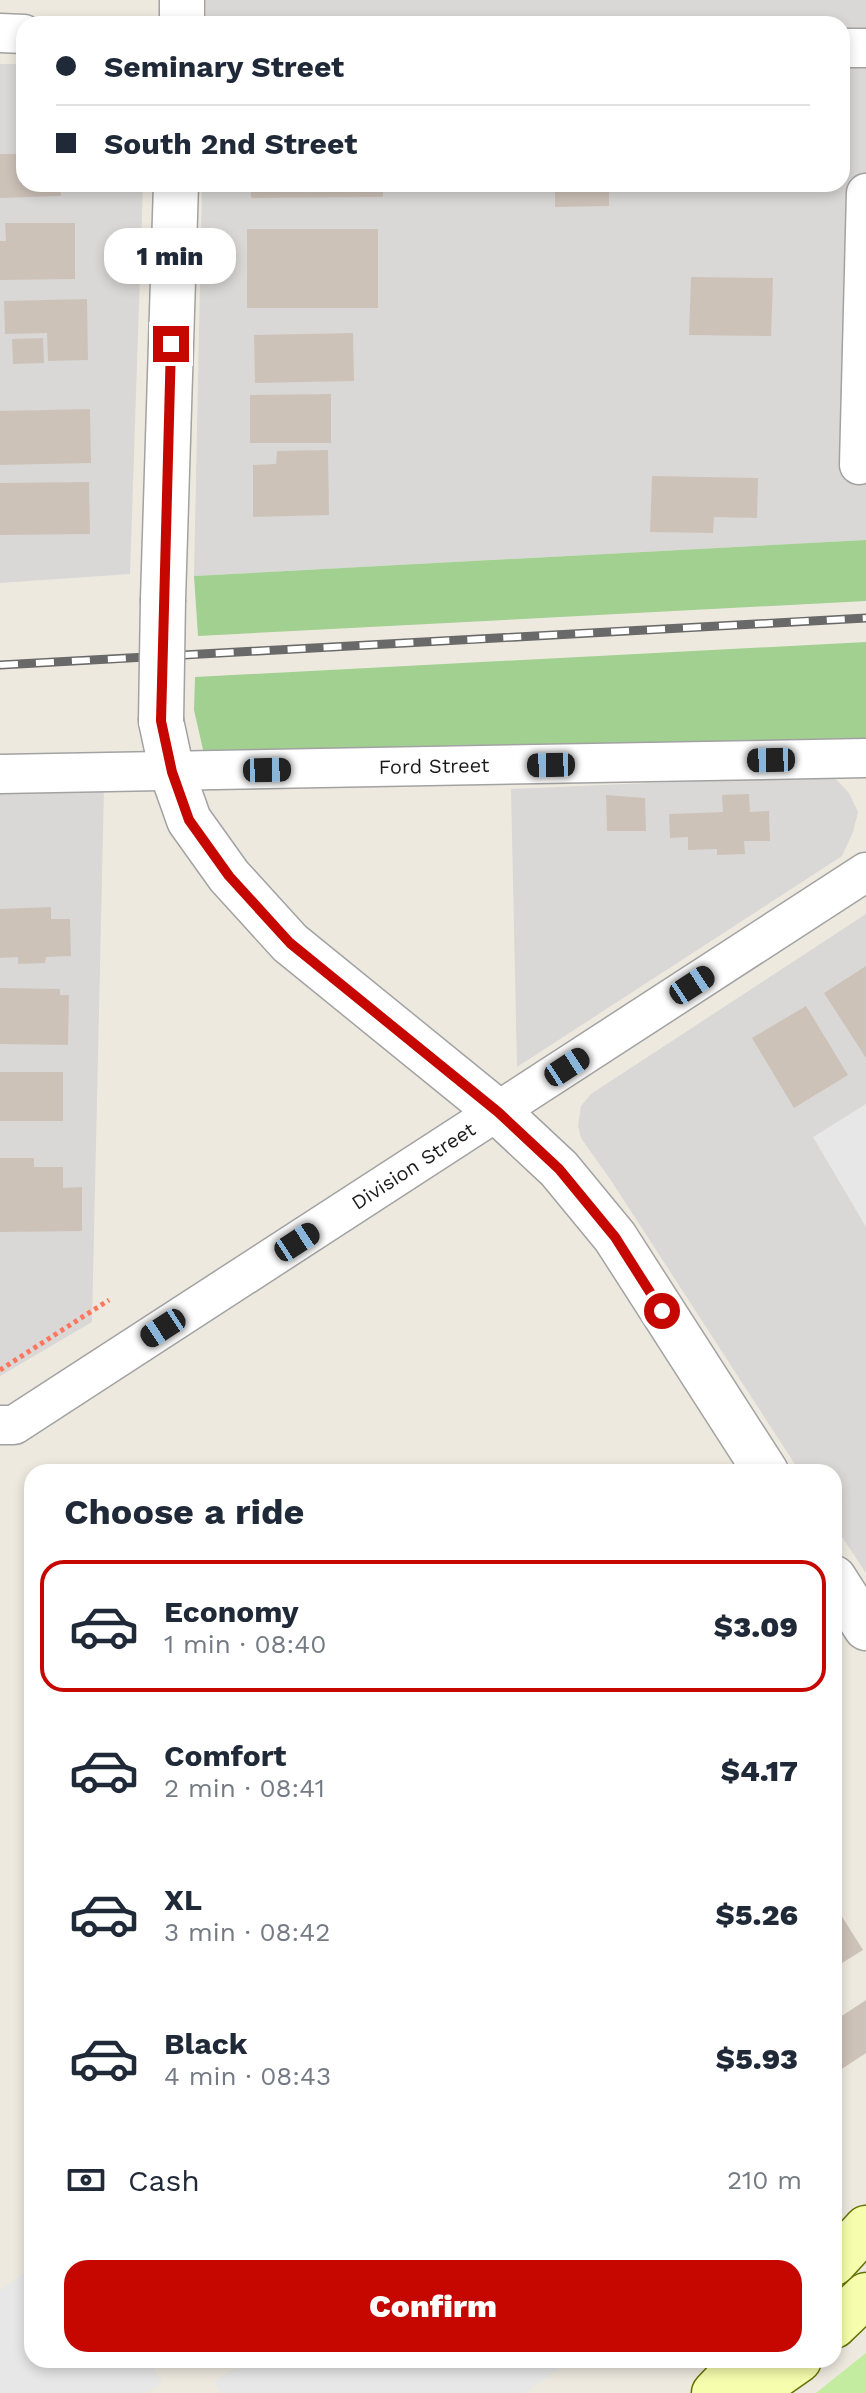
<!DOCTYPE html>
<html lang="en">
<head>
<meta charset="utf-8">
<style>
	:root { --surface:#fff; --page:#f6f6f7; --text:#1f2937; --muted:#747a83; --line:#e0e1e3; --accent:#c50700 }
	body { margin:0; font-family:"Work Sans",sans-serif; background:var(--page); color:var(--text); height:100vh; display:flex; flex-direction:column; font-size:30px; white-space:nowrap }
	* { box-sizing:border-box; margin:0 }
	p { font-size:26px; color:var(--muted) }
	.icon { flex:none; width:44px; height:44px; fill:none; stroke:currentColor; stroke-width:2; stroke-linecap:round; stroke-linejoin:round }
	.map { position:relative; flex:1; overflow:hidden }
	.drawer { position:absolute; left:24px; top:1464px; width:818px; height:904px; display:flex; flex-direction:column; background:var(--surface); border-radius:24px; box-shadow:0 4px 12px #0003 }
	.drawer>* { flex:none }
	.banner { position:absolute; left:16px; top:16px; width:834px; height:176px; border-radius:24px; box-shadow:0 4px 12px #0003; display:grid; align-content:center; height:176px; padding:0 40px; background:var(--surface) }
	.end { position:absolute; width:36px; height:36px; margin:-18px; border:10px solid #c50700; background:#fff; box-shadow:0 0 0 4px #fff }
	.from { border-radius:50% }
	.bubble { position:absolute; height:56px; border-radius:24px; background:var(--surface); box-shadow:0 4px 12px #0003; font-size:26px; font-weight:800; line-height:56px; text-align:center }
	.car { position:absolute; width:24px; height:48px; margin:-24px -12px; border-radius:10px; box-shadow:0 0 6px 2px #0007; background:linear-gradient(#222 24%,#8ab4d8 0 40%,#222 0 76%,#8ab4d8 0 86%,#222 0) }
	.banner b { display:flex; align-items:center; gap:28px; height:76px; font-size:30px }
	.banner b+b { border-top:2px solid var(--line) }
	.banner i { width:20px; height:20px; background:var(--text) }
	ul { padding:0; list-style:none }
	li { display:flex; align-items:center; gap:24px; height:132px; margin:0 16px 12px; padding:0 24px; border:4px solid transparent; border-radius:24px }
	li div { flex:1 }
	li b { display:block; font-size:30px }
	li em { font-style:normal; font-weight:800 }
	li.selected { border-color:var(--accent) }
	li>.icon { width:72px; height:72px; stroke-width:1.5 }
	h2 { padding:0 40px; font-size:36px; line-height:96px }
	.pay { display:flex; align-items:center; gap:20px; height:88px; padding:0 40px; font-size:30px }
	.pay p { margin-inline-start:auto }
	.primary-button { display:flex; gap:16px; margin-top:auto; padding:16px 40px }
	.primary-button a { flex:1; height:92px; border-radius:24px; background:var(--accent); color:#fff; font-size:32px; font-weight:800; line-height:92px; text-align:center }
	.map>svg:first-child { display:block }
	.residential { fill:#d9d8d7 }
	.grass { fill:#c3eca0 }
	.forest { fill:#a1d091 }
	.parking { fill:#e7e7e7 }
	.building { fill:#cdc2b8 }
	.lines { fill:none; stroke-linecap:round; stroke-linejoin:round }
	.minor-casing { stroke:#a2a2a2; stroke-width:41 }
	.tertiary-casing { stroke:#a2a2a2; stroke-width:47 }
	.secondary-casing { stroke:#637300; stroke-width:47 }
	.path { stroke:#ff755e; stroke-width:5; stroke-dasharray:4 4; stroke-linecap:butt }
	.minor { stroke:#fff; stroke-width:38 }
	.tertiary { stroke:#fff; stroke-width:44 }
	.secondary { stroke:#f6fdad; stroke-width:44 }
	.rail-casing { stroke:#696969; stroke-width:9 }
	.rail { stroke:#fff; stroke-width:6; stroke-dasharray:18; stroke-linecap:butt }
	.tertiary-bridge-casing { stroke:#a2a2a2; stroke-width:47; stroke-linecap:butt }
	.tertiary-bridge { stroke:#fff; stroke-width:44 }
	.route { stroke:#c50700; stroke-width:10 }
	.labels { text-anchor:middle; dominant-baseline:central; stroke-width:6; stroke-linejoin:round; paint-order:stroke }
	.street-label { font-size:20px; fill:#1b1b1b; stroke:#fff }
</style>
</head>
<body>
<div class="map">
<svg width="866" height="2393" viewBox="0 0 866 2393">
	<rect width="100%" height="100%" fill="#ede9df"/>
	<g class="residential">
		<polygon points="206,0 866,0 866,540 194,576 202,184 842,184 842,24 206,24"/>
		<polygon points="0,64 24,64 24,184 143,184 130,574 0,583"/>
		<polygon points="832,775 849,793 858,812 853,832 842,856 517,1067 511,789"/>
		<polygon points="104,788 92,1322 0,1376 0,789"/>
		<polygon points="866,914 866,1573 834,1525 834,1472 800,1472 612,1182 581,1138 578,1126 581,1106 591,1094"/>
	</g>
	<polygon class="grass" points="866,2353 866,2393 816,2393"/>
	<g class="forest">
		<polygon points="866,540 866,601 198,636 194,576"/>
		<polygon points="866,642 866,739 204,754 194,710 195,677"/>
	</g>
	<g class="parking">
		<polygon points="866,1104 866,1227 813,1137"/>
		<polygon points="32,2269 32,2360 148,2360 162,2383 146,2393 0,2393 0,2290"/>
		<polygon points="249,2360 571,2360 525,2393 221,2393 214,2381"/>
	</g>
	<g class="building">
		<polygon points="24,109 24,184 60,184 61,196 0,198 0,154 19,154 17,110"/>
		<polygon points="251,184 383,184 383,197 251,198"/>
		<polygon points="555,184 609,184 609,206 555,207"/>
		<polygon points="5,223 75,223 75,279 0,280 0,241 6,241"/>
		<rect x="247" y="229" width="131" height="79"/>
		<polygon points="691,277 773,278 771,336 689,335"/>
		<polygon points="87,299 88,360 48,361 47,333 5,334 4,301"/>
		<polygon points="353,333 354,381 255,383 254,335"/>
		<polygon points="43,338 44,363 13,364 12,339"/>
		<polygon points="331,394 331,443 250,443 250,395"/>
		<polygon points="90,409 91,463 0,465 0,411"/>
		<polygon points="328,450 329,515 253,517 253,465 276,464 277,451"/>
		<polygon points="652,476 758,478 757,518 714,517 713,533 650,532"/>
		<polygon points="89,482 90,534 0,535 0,483"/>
		<polygon points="749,794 750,812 769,811 770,841 744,841 745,854 717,855 717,849 688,850 688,837 670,838 669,814 723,812 722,795"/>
		<polygon points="606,795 645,798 646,831 607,831"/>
		<polygon points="51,907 51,919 70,919 71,956 46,957 45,963 18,964 18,957 0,958 0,909"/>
		<polygon points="866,966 866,1058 824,993"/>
		<polygon points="0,988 60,989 60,995 69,995 68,1045 0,1044"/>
		<polygon points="806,1006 848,1075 794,1108 752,1038"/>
		<rect x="0" y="1072" width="63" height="49"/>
		<polygon points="0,1158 34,1158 34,1167 63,1167 63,1188 82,1187 82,1231 0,1232"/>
		<polygon points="834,1904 863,1950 834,1968"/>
		<polygon points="866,2000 866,2053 834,2074 834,2021"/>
	</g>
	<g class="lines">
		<g class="minor-casing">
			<g id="minor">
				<polyline points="0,33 24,34"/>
				<polyline points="842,48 866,48"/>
				<polyline points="859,465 866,193"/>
				<path id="s1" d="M0,774L866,758"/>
				<path id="s2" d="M0,1425H14L866,872"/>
			</g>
		</g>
		<g class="tertiary-casing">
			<g id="tertiary">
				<polyline points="182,24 182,0"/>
				<polyline points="163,599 176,184"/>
				<polyline points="161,721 172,772 189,820 229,876 290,943 498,1112 559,1169 615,1237 766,1472"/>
				<polyline points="834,1578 866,1628"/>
			</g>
		</g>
		<g class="secondary-casing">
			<g id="secondary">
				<polyline points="834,2263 866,2228"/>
				<polyline points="834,2326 866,2295"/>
				<polyline points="714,2393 745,2360"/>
				<polyline points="752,2393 799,2360"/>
			</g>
		</g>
		<polyline class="path" points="0,1370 109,1300"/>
		<use href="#minor" class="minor"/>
		<use href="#tertiary" class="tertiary"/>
		<use href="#secondary" class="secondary"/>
		<g class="rail-casing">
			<polyline id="rail" points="0,665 866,618"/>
		</g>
		<use href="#rail" class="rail"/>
		<g class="tertiary-bridge-casing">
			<polyline id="tertiary-bridge" points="161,721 163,599"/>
		</g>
		<use href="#tertiary-bridge" class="tertiary-bridge"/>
	</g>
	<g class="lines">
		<polyline class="route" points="171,344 161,721 172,772 189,820 229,876 290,943 498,1112 559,1169 615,1237 662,1311"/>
	</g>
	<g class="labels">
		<g class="street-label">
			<text stroke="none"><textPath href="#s1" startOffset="434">Ford Street</textPath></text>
			<text stroke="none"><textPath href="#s2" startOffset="490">Division Street</textPath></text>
		</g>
	</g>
</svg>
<i class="end from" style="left:662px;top:1311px"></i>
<i class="end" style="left:171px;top:344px"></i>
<div class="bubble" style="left:104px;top:228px;width:132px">1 min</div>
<i class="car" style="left:771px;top:760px;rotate:269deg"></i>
<i class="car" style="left:551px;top:765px;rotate:269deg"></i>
<i class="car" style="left:267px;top:770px;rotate:89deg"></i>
<i class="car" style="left:692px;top:985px;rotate:57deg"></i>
<i class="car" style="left:567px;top:1067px;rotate:57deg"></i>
<i class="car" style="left:297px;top:1242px;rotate:57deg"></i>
<i class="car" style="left:163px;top:1328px;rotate:237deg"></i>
<div class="banner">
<b><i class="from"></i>Seminary Street</b>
<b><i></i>South 2nd Street</b>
</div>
<section class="drawer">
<h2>Choose a ride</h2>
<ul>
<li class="selected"><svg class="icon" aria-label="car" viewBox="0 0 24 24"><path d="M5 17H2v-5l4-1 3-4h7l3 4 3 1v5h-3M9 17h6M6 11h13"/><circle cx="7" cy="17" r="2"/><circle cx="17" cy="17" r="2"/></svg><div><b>Economy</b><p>1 min · 08:40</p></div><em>$3.09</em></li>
<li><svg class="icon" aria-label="car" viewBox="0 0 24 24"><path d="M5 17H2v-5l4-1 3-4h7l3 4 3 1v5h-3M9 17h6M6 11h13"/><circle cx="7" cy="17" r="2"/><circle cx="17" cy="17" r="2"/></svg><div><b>Comfort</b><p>2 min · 08:41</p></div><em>$4.17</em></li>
<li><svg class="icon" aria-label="car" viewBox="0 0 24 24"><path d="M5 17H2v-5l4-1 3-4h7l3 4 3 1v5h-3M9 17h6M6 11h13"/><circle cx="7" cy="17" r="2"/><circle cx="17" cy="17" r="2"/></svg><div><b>XL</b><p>3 min · 08:42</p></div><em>$5.26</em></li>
<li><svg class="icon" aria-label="car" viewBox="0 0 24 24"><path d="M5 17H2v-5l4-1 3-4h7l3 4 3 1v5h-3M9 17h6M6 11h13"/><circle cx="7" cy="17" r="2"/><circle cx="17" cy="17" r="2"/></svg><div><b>Black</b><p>4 min · 08:43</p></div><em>$5.93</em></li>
</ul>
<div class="pay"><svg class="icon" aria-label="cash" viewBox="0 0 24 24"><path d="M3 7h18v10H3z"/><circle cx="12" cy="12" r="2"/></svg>Cash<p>210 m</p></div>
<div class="primary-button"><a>Confirm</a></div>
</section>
</div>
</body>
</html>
